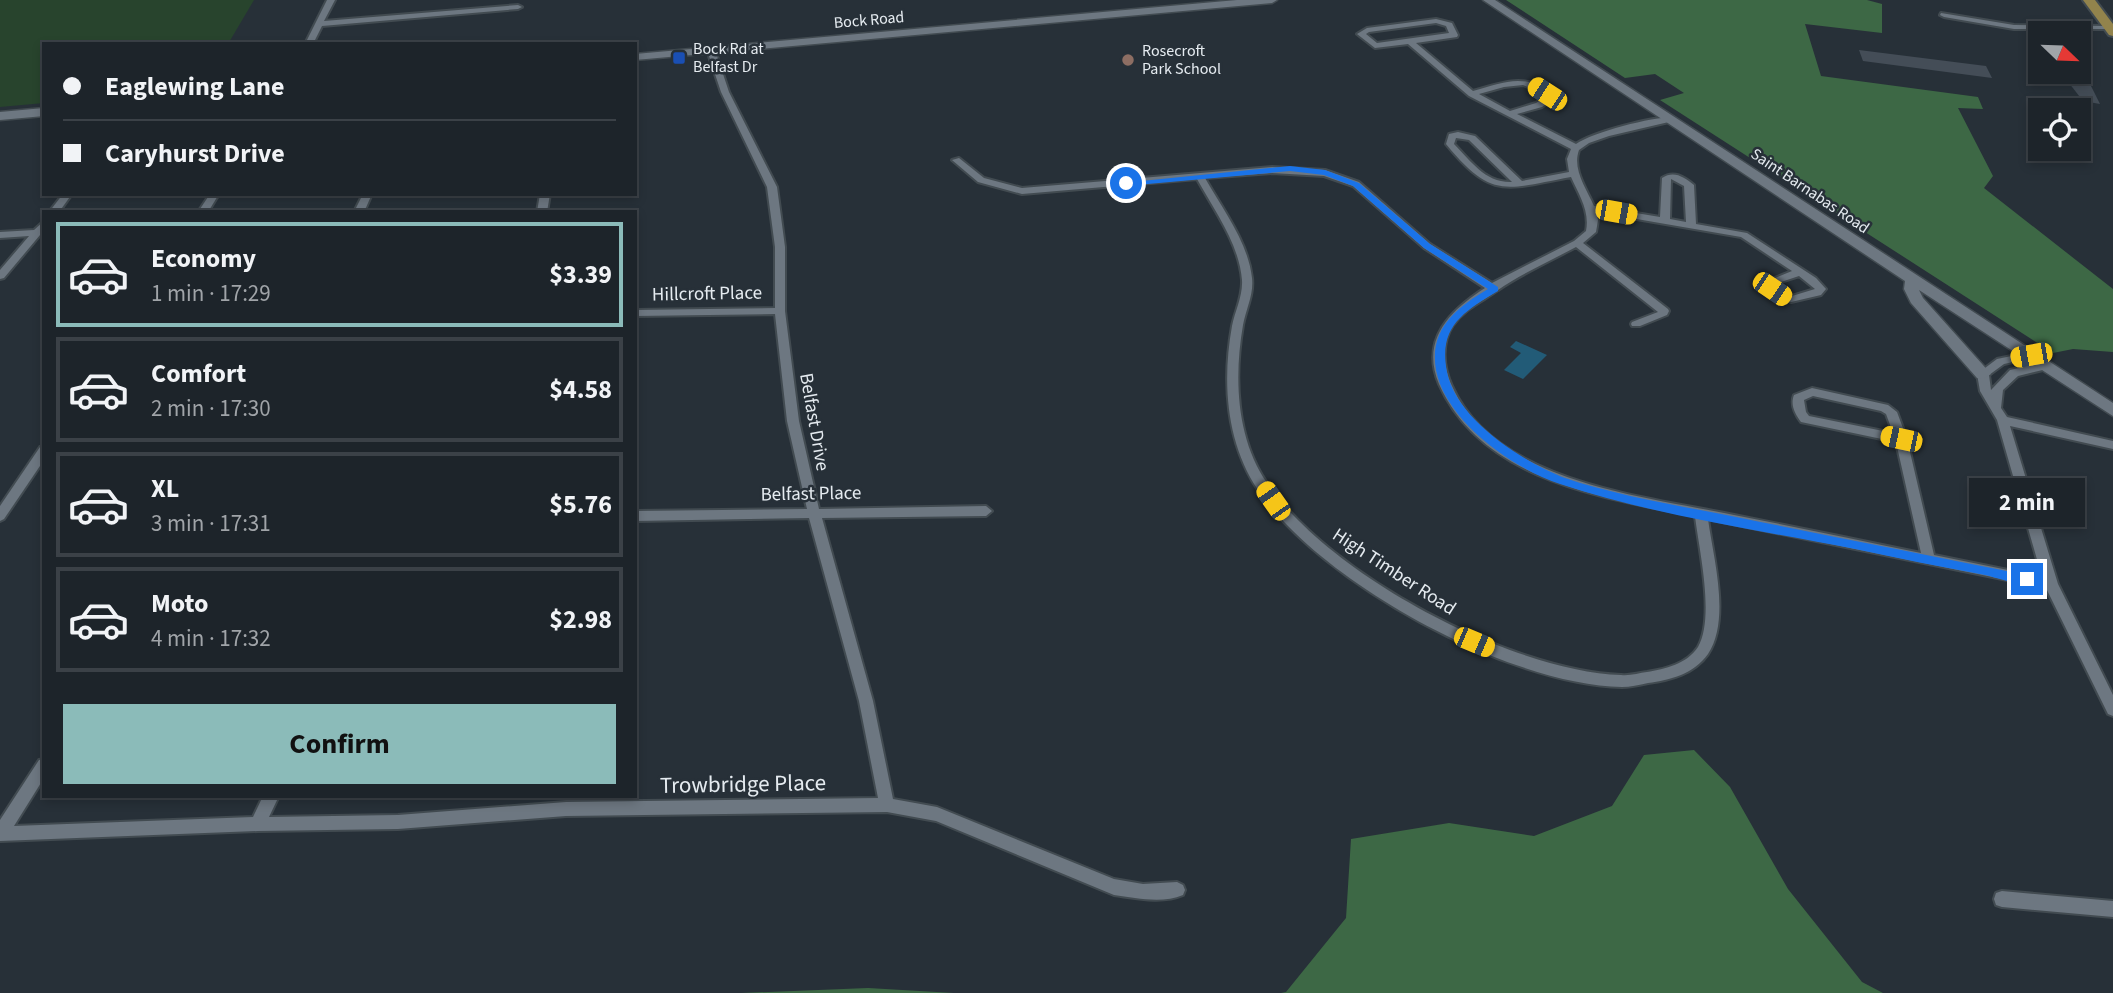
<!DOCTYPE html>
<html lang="en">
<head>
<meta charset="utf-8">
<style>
	:root { --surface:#1d242a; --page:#252c32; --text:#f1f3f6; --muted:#a0a4a8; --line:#3b4147; --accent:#8bbbb9 }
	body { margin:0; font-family:"Source Sans 3",sans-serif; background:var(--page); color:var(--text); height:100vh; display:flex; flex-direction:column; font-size:26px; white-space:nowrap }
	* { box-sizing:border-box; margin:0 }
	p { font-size:23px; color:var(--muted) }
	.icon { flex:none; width:38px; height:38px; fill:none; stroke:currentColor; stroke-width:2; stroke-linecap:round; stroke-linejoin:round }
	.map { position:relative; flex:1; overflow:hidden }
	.sheet { position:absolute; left:42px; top:210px; width:595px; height:588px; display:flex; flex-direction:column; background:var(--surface); border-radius:0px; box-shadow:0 4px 10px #0003,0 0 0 2px var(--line) }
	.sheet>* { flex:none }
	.banner { position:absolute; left:42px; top:42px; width:595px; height:154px; border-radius:0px; box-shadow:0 4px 10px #0003,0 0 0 2px var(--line); display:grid; align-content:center; height:154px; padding:0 21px; background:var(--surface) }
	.needle { width:46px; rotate:113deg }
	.fabs { position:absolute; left:2028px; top:21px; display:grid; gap:14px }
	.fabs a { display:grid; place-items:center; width:63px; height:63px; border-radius:0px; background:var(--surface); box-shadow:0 4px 10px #0003,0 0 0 2px var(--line); font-size:35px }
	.end { position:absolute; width:32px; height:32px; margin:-16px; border:9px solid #1a73e8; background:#fff; box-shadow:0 0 0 4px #fff }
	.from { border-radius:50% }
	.bubble { position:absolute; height:49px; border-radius:0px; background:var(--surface); box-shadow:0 4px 10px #0003,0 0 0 2px var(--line); font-size:23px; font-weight:700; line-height:49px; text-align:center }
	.car { position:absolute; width:21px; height:42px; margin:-21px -10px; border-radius:9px; box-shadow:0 0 5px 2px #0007; background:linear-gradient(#f5c518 24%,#345 0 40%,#f5c518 0 76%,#345 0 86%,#f5c518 0) }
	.banner b { display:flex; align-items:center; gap:24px; height:66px; font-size:26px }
	.banner b+b { border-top:2px solid var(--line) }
	.banner i { width:18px; height:18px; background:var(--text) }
	ul { padding:12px 0 0; list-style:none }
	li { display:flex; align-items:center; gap:21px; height:105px; margin:0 14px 10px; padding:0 7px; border:4px solid var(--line); border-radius:0px }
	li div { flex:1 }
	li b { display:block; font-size:26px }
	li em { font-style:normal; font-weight:700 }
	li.selected { border-color:var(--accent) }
	li>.icon { width:63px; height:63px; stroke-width:1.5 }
	.button { display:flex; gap:14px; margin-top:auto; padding:14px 21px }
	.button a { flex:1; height:80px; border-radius:0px; background:var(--accent); color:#111; font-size:28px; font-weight:700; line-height:80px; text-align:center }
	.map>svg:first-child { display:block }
	.green { fill:#28442d }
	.forest { fill:#3d6845 }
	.water { fill:#225b77 }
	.building { fill:#444d57 }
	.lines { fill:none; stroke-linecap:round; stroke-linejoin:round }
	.street-casing { stroke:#424b51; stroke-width:4 }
	.secondary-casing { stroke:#424b51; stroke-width:3 }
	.primary-casing { stroke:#424b51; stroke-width:4 }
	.street { fill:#6d7781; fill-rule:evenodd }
	.secondary { fill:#6d7781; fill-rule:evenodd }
	.primary { fill:#92834c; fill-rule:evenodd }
	.route { fill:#1a73e8 }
	.transit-dot { fill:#1a4fb4; stroke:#273038; stroke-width:2.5 }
	.education-dot { fill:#8d6e63; stroke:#273038; stroke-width:2.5 }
	.labels { text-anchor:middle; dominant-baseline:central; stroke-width:5; stroke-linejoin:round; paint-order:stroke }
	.far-street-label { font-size:16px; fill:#e5ebf0; stroke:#273038 }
	.far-poi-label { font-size:16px; fill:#e5ebf0; stroke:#273038; text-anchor:start }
	.street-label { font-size:19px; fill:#e5ebf0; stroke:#273038 }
	.near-street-label { font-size:23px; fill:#e5ebf0; stroke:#273038 }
</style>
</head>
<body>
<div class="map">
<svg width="2113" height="993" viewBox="0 0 2113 993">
	<rect width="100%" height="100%" fill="#273038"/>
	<polygon class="green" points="0,0 254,0 228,44 44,44 44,103 0,107"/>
	<g class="forest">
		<polygon points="1506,0 1867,0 1882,4 1882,33 1805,24 1821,76 1978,97 1983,109 1958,108 1993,176 1984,188 2113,289 2113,352 2073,349 2053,353 1660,100 1684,93 1655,74 1625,78"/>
		<polygon points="1694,750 1730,787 1788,889 1862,982 1883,993 1281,993 1286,992 1346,918 1351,839 1449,823 1534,836 1612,806 1644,755"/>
		<polygon points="868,988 954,993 741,993"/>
	</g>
	<polygon class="water" points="1516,341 1547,355 1523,379 1504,370 1521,353 1510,347"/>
	<g class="building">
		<polygon points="1859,50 1986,66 1992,78 1863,61"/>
		<polygon points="2069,83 2091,86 2100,104 2083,101"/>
	</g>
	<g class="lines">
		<g class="street-casing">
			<g id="street">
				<polygon points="327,0 335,0 324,21 518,5 522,7 518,9 322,26 313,44 305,44"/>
				<polygon points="1941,13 2014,25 2110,26 2113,26 2113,29 2014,29 1944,17 1940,15"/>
				<path d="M1436,19L1452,23L1458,35L1457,37L1416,43L1473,91C1504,82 1526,72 1553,95V99L1542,107L1517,114L1576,144C1593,132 1652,117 1673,117V121L1609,136L1589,143L1579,150C1572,169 1586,188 1594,206L1660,217L1662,178C1674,170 1684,177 1694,185L1696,224L1747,233L1816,278L1826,289L1821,295L1791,302L1768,291L1765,282L1792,271L1741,237L1596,212L1598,220L1596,232L1583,243L1668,309L1669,311L1667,315L1640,326H1632L1631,324L1632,322L1658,312L1576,247C1550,261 1521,274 1498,290C1483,301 1465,308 1453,325C1441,343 1443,367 1452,386C1495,483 1643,496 1734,515C1796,527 1859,540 1921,553L1896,442L1801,422C1795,414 1790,405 1794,395L1812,388L1888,405L1897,412L1907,439L1934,555L2042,577L1997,420L1980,391L1977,374L1997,359L2031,352L2035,353L2036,355L2035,357L2004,364L1989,375L1991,390L2010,370L2047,362L2052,366L2051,368L2018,376L2003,390L2001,408L2007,417L2113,441V449L2010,426L2058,584L2113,695V716L2108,714L2046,588L1708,519C1713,557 1731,619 1708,654C1694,674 1670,680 1648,683C1639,685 1630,687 1622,687C1509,685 1321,583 1258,490C1226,442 1222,382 1232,326C1235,311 1243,296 1242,280C1239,243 1214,210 1197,179L1022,194L978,182L952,160L959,158L984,178L1022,188L1272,167L1325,170L1359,182L1430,244L1492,283L1574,241L1586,231C1590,211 1579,195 1571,177C1505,189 1492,200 1446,144L1449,134L1458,132L1475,136L1522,181L1569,172L1567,159L1571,149L1469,96L1408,44L1375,48L1357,34L1367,28ZM1436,23L1446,26L1449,33L1377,43L1366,34L1369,32ZM1523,85L1538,91L1545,97L1536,103L1510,111L1479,94L1504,87ZM1456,138L1469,140L1512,182C1485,183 1471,161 1454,144ZM1272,173L1324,176L1353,186L1424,248L1485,288C1451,310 1420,339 1439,384C1482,481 1603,497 1695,516C1699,550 1715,617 1698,647C1687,664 1665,669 1647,672C1639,673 1630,676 1621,675C1511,671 1329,575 1267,483C1236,438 1234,377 1243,325C1246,309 1254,294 1252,278C1248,242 1223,210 1205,178ZM1671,179L1684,186L1686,222L1670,219ZM1799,276L1815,289L1792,296L1777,287L1775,284ZM1813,396L1881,411L1886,414L1893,433L1809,416L1806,412L1804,400Z"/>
				<path d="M708,48L715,50L729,92L777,187L785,247V311L799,421L819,509L986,506L992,511L986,516L822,518L873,701L893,799L937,807L1114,879L1143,884L1177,882L1183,885L1185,890L1183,895C1162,904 1136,898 1114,895L936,821L887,812L566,816L398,829L258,831L0,841V820L39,760L44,759V778L14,826L253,817L263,796H279L269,817L398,815L566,802L878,798L859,701L809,518L635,521V511L807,509L787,421L775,314L635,316V310L775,308V247L767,187L721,92L707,50Z"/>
				<polygon points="63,194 72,194 59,212 49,212"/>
				<polygon points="210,194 219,194 208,212 198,212"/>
				<polygon points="363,194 372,194 364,212 354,212"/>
				<polygon points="540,194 550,194 547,212 537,212"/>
				<polygon points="44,221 43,234 40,235 4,278 0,279 0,270 29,236 0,238 0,232 34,230"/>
				<polygon points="44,446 44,460 4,519 0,521 0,506 40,447"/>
				<polygon points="2002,891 2113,901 2113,917 2002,907 1996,905 1994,899 1996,893"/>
			</g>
		</g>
		<g class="secondary-casing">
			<g id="secondary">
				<polygon points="1237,0 1277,0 1272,3 635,60 635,54"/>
				<polygon points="1483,0 1495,0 2113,403 2113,416 1919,290 1923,298 1991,374 1983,379 1977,378 1911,303 1904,289 1905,281"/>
				<polygon points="44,108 44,116 0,120 0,112"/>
			</g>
		</g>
		<g class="primary-casing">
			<polygon id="primary" points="2083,0 2095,0 2113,24 2113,36 2109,35"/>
		</g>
		<use href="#street" class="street"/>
		<use href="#secondary" class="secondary"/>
		<use href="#primary" class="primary"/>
	</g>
	<path class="route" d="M1290,166L1325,170L1359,183L1430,244L1498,287V291C1463,312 1438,327 1447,372C1456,419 1523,462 1565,478C1617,496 1687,507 1741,518C1836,537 1932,556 2027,575L2033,579L2031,583C2018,586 1998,578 1985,575C1941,567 1898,558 1855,549C1759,530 1653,515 1560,484C1514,469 1446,422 1436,370C1429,329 1456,308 1488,289L1424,248L1353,186L1324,175L1290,171L1126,186L1122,183Z"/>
	<rect class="transit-dot" x="672" y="51" width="14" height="14" rx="3.5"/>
	<circle class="education-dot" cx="1128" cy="60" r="7"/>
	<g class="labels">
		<g class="far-street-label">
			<text transform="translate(869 20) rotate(-5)">Bock Road</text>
			<text transform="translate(1810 191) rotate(34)">Saint Barnabas Road</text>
		</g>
		<g class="far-poi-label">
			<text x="693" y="49">Bock Rd at<tspan x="693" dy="18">Belfast Dr</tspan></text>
			<text x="1142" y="51">Rosecroft<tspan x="1142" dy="18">Park School</tspan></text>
		</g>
		<g class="street-label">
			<text transform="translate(707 294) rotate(-1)">Hillcroft Place</text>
			<text transform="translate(814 422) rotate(80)">Belfast Drive</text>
			<text transform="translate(811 494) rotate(-1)">Belfast Place</text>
			<text transform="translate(1394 572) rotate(33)">High Timber Road</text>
		</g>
		<g class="near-street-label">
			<text transform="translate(743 784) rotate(-1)">Trowbridge Place</text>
		</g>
	</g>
</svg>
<div class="fabs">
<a><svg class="needle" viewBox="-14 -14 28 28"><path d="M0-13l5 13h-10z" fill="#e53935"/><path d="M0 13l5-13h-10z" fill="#a0a4a8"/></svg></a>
<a><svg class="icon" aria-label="locate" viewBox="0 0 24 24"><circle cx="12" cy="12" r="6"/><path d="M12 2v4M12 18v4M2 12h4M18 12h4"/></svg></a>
</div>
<i class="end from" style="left:1126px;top:183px"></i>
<i class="end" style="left:2027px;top:579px"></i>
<div class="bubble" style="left:1969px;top:478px;width:116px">2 min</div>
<i class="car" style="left:1547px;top:94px;rotate:303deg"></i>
<i class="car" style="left:1616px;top:212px;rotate:100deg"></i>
<i class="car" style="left:1772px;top:289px;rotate:124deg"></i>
<i class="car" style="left:2031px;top:355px;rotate:260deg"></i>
<i class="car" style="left:1901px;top:439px;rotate:282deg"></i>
<i class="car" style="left:1273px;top:501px;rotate:325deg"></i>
<i class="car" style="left:1474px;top:642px;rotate:113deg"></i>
<div class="banner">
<b><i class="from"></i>Eaglewing Lane</b>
<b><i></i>Caryhurst Drive</b>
</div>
<section class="sheet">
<ul>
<li class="selected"><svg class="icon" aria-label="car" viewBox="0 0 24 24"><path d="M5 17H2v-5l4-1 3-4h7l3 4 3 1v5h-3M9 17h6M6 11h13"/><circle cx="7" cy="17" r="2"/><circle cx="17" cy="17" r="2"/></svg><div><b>Economy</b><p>1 min · 17:29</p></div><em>$3.39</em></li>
<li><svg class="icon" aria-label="car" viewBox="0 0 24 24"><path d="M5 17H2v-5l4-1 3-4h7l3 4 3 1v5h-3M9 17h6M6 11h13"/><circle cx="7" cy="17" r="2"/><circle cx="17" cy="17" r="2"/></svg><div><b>Comfort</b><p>2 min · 17:30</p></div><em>$4.58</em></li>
<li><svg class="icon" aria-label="car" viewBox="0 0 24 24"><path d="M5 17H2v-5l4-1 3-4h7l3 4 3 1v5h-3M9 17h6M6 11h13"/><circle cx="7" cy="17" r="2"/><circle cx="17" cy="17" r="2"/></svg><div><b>XL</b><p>3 min · 17:31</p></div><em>$5.76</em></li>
<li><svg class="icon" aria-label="car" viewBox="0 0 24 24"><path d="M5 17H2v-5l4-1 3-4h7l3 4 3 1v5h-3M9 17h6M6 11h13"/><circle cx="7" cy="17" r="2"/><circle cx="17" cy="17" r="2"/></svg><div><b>Moto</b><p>4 min · 17:32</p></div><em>$2.98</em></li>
</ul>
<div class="button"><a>Confirm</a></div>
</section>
</div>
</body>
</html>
